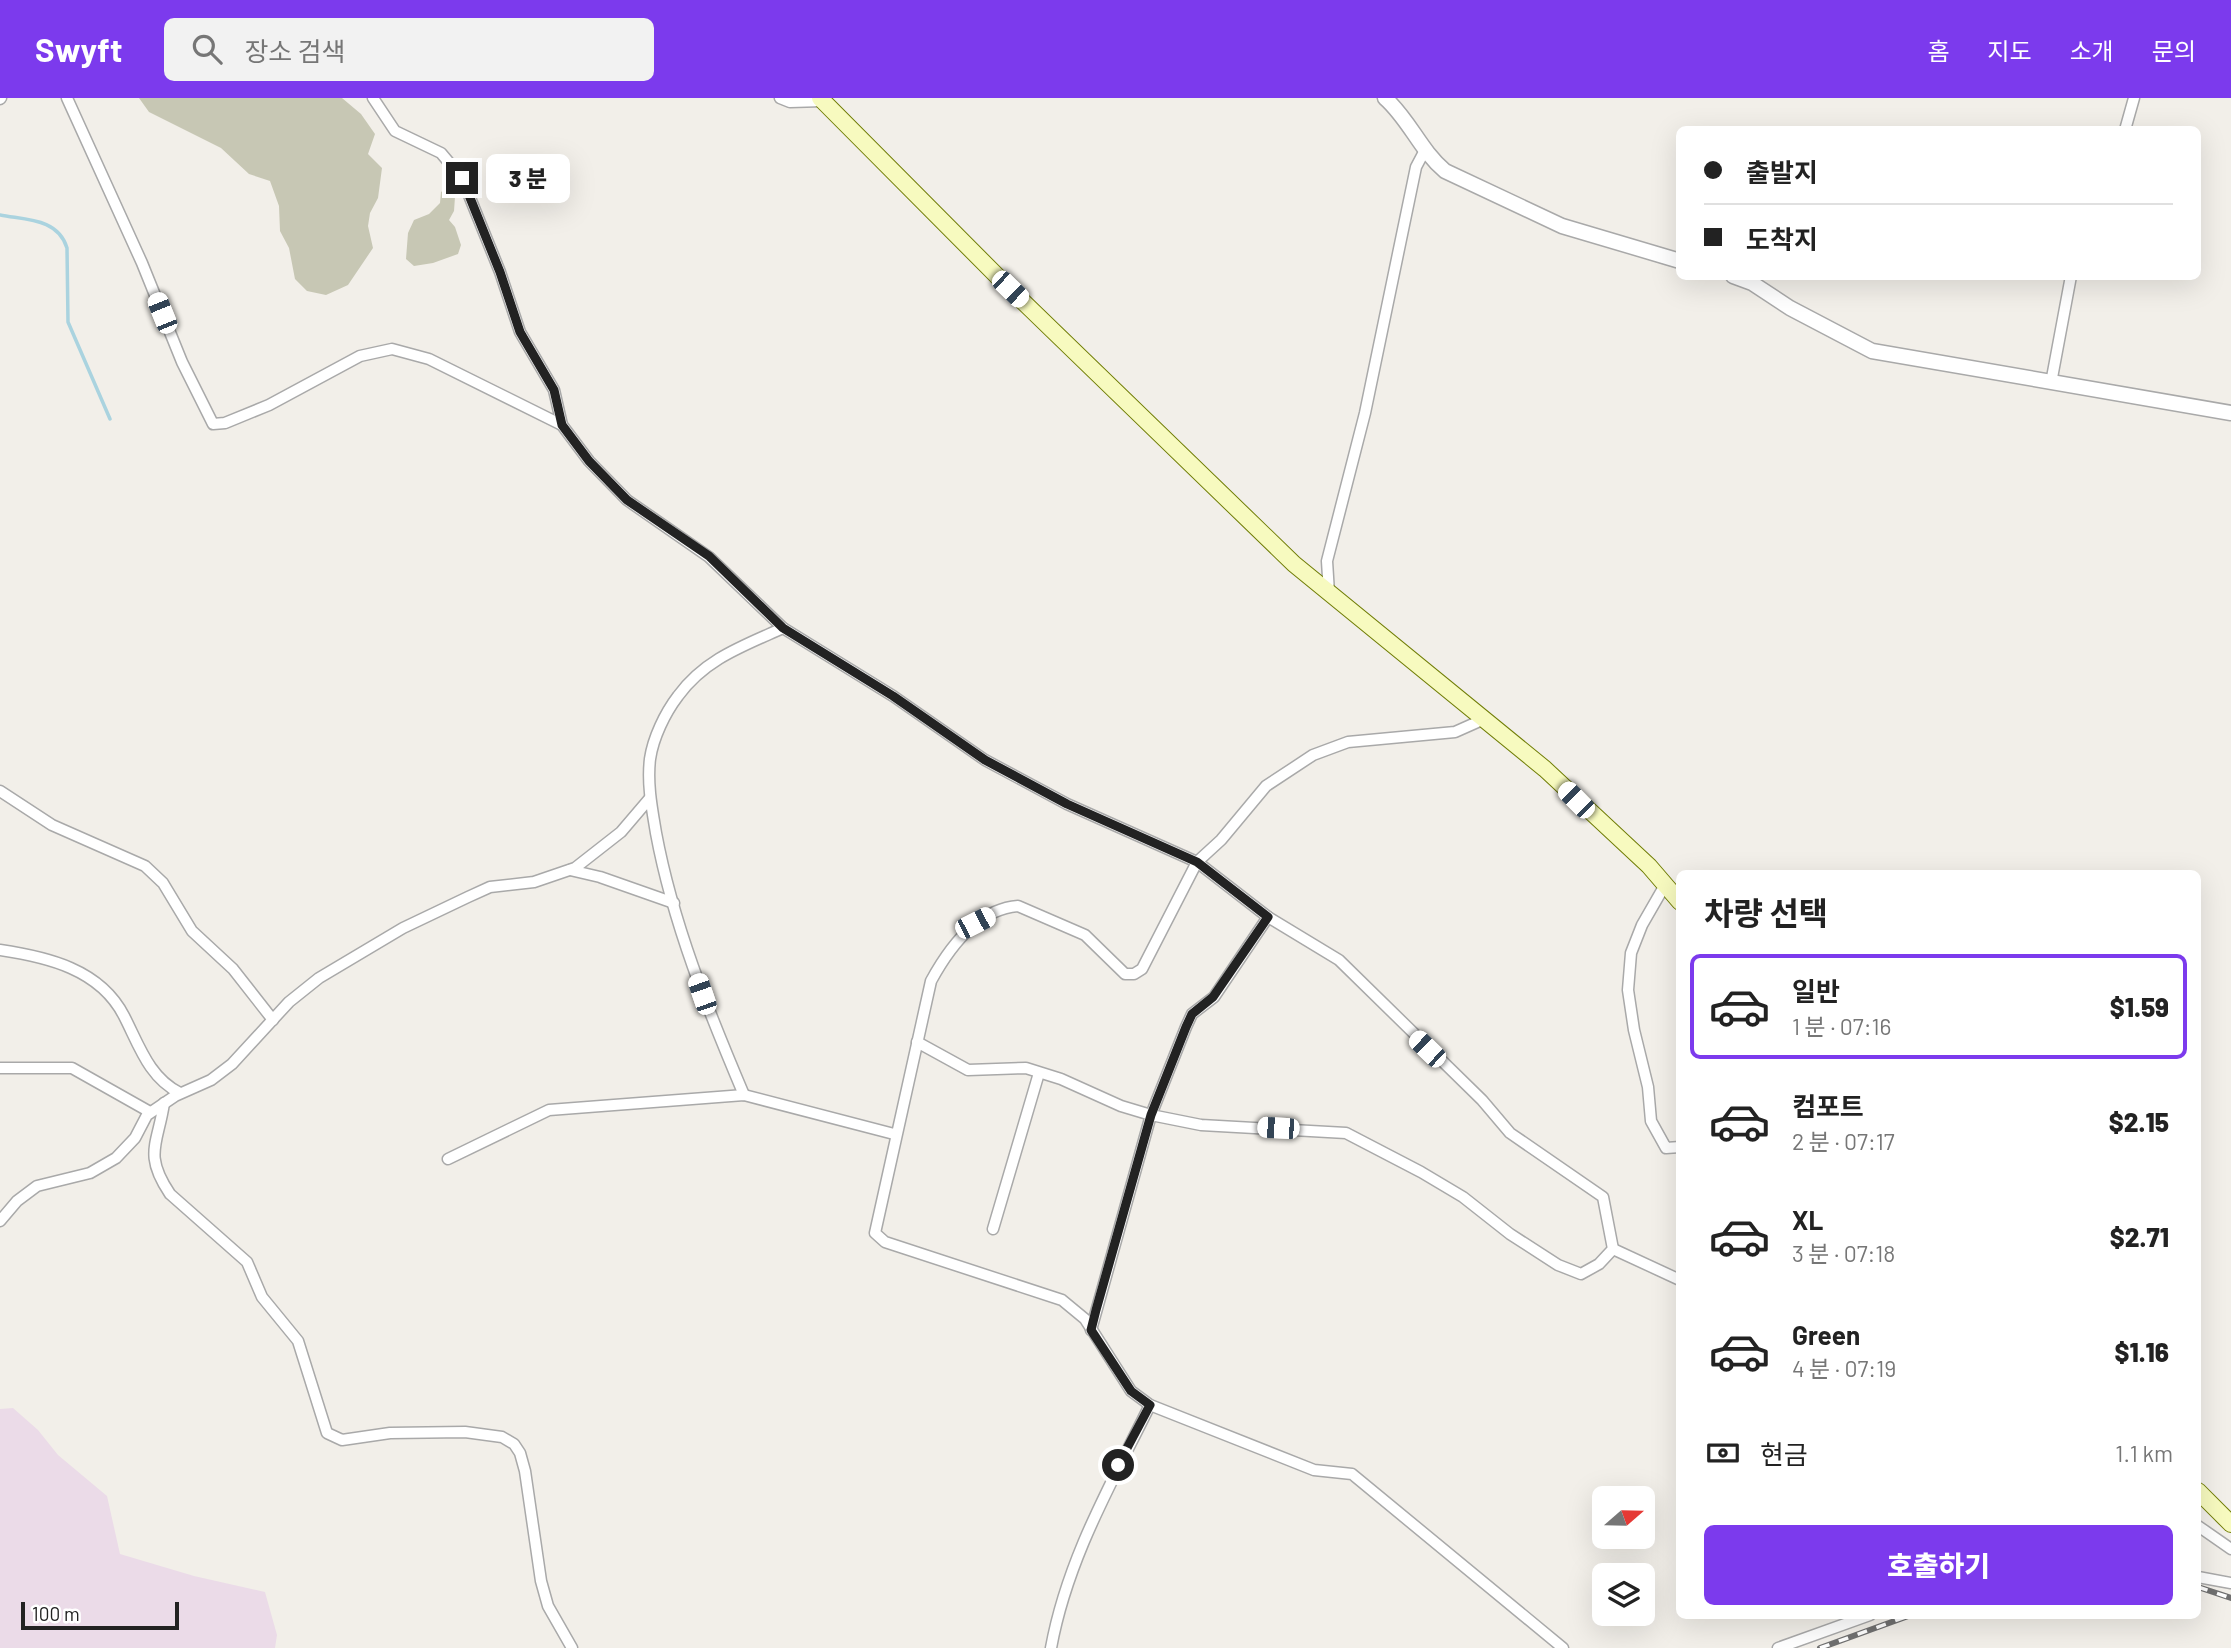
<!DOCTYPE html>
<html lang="ko">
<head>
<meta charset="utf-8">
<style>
	:root { --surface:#fff; --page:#f2f2f2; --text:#222; --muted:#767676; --line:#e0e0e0; --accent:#7c3aed }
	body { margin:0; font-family:Barlow,"Noto Sans KR",sans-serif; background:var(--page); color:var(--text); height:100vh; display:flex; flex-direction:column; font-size:26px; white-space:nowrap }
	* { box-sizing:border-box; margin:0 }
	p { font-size:23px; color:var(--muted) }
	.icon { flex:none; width:38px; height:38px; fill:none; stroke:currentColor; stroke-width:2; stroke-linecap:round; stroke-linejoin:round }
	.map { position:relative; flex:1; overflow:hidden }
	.sheet { position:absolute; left:1676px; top:772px; width:525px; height:749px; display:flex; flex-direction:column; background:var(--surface); border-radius:10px; box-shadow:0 7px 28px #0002 }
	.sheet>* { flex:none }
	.banner { position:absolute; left:1676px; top:28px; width:525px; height:154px; border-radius:10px; box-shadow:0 7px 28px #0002; display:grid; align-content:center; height:154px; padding:0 28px; background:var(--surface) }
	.needle { width:46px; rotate:70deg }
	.controls { position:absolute; left:1592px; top:1388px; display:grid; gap:14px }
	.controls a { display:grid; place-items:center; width:63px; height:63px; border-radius:10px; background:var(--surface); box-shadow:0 7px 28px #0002; font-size:35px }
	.scale { position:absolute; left:21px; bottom:18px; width:158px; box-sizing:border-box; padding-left:7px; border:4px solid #222; border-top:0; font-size:19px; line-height:24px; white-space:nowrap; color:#222; -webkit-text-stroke:5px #fff; paint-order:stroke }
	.end { position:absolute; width:32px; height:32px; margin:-16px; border:9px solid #222; background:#fff; box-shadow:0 0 0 4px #fff }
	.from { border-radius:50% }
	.bubble { position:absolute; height:49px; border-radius:10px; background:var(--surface); box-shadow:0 7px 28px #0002; font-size:23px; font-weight:800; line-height:49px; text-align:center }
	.car { position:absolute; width:21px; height:42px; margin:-21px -10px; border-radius:9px; box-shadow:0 0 5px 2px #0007; background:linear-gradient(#fff 24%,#345 0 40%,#fff 0 76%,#345 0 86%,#fff 0) }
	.banner b { display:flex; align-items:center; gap:24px; height:66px; font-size:26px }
	.banner b+b { border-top:2px solid var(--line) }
	.banner i { width:18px; height:18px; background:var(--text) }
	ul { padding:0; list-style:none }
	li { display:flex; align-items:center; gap:21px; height:105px; margin:0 14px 10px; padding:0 14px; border:4px solid transparent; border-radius:10px }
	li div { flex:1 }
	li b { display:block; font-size:26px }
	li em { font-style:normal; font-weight:800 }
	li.current { border-color:var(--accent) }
	li>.icon { width:63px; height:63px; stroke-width:1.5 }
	h2 { padding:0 28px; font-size:32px; line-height:84px }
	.pay { display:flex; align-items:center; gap:18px; height:77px; padding:0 28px; font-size:26px }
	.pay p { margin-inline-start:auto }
	.button { display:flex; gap:14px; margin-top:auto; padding:14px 28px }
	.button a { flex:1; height:80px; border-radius:10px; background:var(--accent); color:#fff; font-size:28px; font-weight:800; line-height:80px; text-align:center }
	header { display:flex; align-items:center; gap:42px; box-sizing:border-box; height:98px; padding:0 35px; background:var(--accent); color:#fff }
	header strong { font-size:33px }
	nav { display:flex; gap:38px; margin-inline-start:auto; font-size:24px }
	.search { width:490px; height:63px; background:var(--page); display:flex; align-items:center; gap:18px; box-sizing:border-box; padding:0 24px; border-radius:10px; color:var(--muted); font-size:26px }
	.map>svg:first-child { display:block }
	.industrial { fill:#ebdbe8 }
	.construction { fill:#c7c7b4 }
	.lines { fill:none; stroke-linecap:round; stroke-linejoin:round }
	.stream { stroke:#aad3df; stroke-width:3.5 }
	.minor-casing { stroke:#a9a9a9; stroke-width:13 }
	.tertiary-casing { stroke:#a9a9a9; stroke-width:17 }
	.secondary-casing { stroke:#707d05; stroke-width:18 }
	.minor { stroke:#fff; stroke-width:10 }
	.tertiary { stroke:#fff; stroke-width:14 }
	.secondary { stroke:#f7fabf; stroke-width:16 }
	.rail-casing { stroke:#707070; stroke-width:6 }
	.rail { stroke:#fff; stroke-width:3.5; stroke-dasharray:10; stroke-linecap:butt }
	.route { stroke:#222; stroke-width:9 }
</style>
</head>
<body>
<header>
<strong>Swyft</strong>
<div class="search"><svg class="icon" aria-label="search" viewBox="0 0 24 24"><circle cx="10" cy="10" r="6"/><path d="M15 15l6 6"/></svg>장소 검색</div>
<nav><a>홈</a><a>지도</a><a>소개</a><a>문의</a></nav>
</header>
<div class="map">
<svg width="2231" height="1550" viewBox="0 0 2231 1550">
	<rect width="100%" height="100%" fill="#f2efe9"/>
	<polygon class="industrial" points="13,1310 38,1332 58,1357 107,1398 120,1456 194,1478 265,1494 277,1537 275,1550 0,1550 0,1311"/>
	<g class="construction">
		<polygon points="139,0 342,0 361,16 375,36 368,56 382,70 378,100 370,115 368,128 373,150 348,187 326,197 307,193 295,181 289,150 280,133 279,108 270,83 249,76 221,50 149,14"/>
		<polygon points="444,92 455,99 454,113 449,122 455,129 461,147 458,156 433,165 414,168 406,161 408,135 414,122 429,116 440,105 441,94"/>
	</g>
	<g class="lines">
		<path class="stream" d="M0,117C25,122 58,120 67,150L68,224L110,321"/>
		<g class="minor-casing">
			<g id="minor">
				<polyline points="67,0 142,165 182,264 213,326 225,325 269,307 360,258 392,251 429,261 562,327"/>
				<polyline points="373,0 395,33 441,55 462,80 500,174 520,234 554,292 562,327 589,363 627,402 709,459 783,530 893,598 985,662 1067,706 1197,764 1268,819 1339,862 1482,1002 1510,1035 1603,1099 1613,1151 1599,1166 1581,1176 1558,1167 1510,1136 1463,1099 1421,1074 1346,1035 1201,1027 1151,1017 1121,1008 1061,981 1026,970 968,972 917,944"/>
				<polyline points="780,0 790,4 823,3"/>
				<polyline points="0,1 1,0"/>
				<polyline points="2125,32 2134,0"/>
				<polyline points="2051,285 2071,178"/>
				<polyline points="1329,495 1327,463 1365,315 1416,69 1425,52"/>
				<path d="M1482,622L1455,634L1348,644L1313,657L1266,688L1221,742L1197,764L1142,871L1134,876H1125L1085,837L1018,808C978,811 949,850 931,883L875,1135L885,1144L1062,1202L1085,1221L1131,1293L1150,1307L1314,1372L1352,1376L1563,1550"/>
				<polyline points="0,693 52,727 145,768 163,785 192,833 233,871 273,922"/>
				<polyline points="570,772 600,779 674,805"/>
				<polyline points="1665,787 1642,827 1631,855 1628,892 1634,932 1648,989 1651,1023 1666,1050 1680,1049"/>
				<path d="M0,852C47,859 100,871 124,918C139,947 149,980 180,995"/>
				<polyline points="0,970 72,970 150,1014"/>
				<path d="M744,997C708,912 673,826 656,735C652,711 647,686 650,661C653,640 665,615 678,598C705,561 743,548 783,530"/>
				<path d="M164,1005C158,1046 143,1056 170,1096L247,1164L262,1199L298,1243L327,1335L342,1342L390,1335L465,1334L502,1339L514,1346L520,1355L525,1373L541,1483L548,1508L572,1550"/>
				<polyline points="448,1061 549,1012 744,997 894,1036"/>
				<polyline points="0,1123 17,1103 37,1088 90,1075 116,1060 135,1040 147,1017 175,998 211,982 232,966 289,904 319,880 403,830 468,799 490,789 534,784 575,770 621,734 650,700"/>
				<polyline points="993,1131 1039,975"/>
				<polyline points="1613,1151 1680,1182"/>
				<polyline points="1091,1232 1151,1017 1186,929 1192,916 1214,899 1268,819"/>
				<polyline points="2198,1428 2231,1451"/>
				<polyline points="2198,1479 2231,1485"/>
				<path d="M1051,1550C1067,1462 1111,1386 1150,1307"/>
				<polyline points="1778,1550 1870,1517"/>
			</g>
		</g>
		<g class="tertiary-casing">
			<g id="tertiary">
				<path d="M1385,0C1409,21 1420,52 1445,73L1562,128L1680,163"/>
				<polyline points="1733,178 1752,185 1790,210 1872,253 2231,315"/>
			</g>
		</g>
		<g class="secondary-casing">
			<g id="secondary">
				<polyline points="820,0 1010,191 1294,466 1545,671 1649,768 1680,804"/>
				<polyline points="2198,1393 2231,1426"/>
			</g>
		</g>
		<use href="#minor" class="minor"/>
		<use href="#tertiary" class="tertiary"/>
		<use href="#secondary" class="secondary"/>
		<g class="rail-casing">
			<g id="rail">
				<polyline points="2198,1489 2231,1500"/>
				<polyline points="1820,1550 1911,1517"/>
			</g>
		</g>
		<use href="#rail" class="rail"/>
	</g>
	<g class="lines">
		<polyline class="route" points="462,80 500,174 520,234 554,292 562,327 589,363 627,402 709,458 783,530 893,598 985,662 1067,706 1197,764 1268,819 1213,899 1192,916 1186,929 1151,1017 1096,1212 1091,1232 1131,1293 1150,1307 1118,1367"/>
	</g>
</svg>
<div class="controls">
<a><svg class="needle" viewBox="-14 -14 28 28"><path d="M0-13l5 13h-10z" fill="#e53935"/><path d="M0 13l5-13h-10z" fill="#767676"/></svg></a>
<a><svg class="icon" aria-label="layers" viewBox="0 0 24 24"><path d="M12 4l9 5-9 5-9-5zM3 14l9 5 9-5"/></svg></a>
</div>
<div class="scale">100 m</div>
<i class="end from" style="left:1118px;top:1367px"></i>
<i class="end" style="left:462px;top:80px"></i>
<div class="bubble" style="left:486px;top:56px;width:84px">3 분</div>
<i class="car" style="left:1010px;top:191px;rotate:134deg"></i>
<i class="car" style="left:162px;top:215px;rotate:338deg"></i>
<i class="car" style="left:1576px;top:702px;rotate:315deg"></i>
<i class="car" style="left:975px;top:825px;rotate:63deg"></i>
<i class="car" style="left:702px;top:896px;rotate:341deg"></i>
<i class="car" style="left:1427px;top:951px;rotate:314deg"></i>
<i class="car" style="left:1278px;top:1030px;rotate:273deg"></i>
<div class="banner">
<b><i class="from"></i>출발지</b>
<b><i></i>도착지</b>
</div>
<section class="sheet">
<h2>차량 선택</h2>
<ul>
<li class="current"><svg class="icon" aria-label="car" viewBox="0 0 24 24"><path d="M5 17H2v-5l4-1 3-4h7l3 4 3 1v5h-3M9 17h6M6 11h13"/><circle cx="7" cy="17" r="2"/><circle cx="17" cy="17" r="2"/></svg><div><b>일반</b><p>1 분 · 07:16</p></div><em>$1.59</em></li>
<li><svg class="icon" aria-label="car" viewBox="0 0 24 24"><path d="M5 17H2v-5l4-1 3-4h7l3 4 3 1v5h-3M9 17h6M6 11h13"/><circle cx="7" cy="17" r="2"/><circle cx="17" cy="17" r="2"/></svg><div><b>컴포트</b><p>2 분 · 07:17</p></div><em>$2.15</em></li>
<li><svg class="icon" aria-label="car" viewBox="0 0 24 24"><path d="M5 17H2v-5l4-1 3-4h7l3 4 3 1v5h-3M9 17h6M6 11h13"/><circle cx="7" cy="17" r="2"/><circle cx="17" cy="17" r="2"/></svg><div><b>XL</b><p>3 분 · 07:18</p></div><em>$2.71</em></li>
<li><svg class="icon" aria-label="car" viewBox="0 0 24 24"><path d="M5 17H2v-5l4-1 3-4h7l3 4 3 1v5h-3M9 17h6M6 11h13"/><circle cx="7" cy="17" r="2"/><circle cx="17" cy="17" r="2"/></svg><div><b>Green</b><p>4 분 · 07:19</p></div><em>$1.16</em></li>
</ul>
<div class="pay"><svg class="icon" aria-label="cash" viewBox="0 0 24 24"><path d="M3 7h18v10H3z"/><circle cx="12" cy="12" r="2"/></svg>현금<p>1.1 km</p></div>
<div class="button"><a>호출하기</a></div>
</section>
</div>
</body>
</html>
